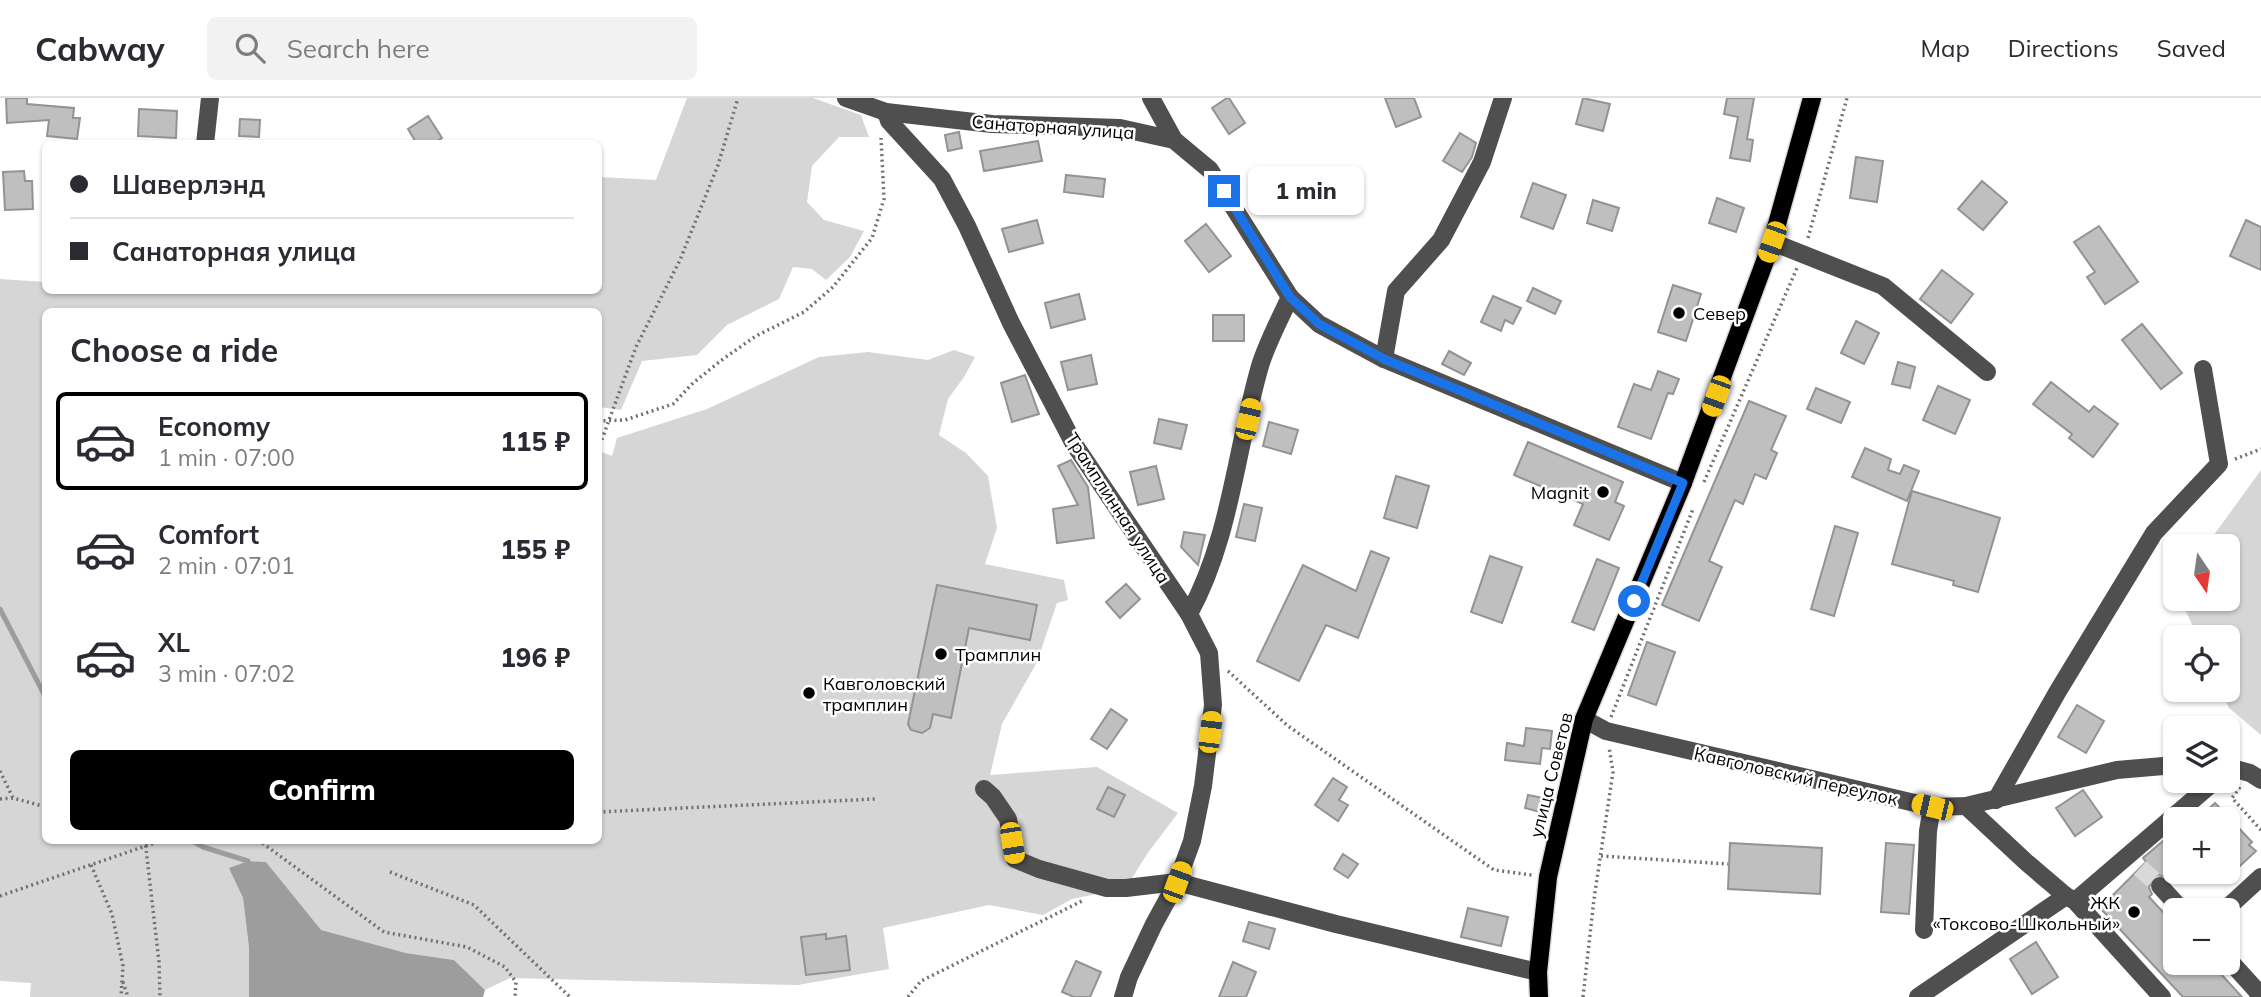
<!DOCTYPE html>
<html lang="en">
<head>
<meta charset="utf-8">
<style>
	:root { --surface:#fff; --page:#f2f2f3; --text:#2b2b33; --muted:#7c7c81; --line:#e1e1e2; --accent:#000 }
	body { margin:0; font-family:Mulish,sans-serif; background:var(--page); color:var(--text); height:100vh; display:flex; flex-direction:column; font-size:26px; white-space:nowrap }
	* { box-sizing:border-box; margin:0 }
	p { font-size:23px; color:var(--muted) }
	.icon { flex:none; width:38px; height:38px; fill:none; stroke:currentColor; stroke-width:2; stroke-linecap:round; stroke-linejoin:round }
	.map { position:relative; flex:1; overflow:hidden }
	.side { position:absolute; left:42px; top:210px; width:560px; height:536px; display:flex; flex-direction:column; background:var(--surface); border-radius:10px; box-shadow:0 2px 5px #0004 }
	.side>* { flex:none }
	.guide { position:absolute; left:42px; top:42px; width:560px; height:154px; border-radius:10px; box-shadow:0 2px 5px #0004; display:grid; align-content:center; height:154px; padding:0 28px; background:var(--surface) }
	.needle { width:46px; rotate:167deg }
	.tools { position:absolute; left:2163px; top:436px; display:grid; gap:14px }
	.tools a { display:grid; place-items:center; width:77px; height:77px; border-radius:10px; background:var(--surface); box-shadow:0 2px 5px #0004; font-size:35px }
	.end { position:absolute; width:32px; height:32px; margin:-16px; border:9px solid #1a73e8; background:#fff; box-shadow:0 0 0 4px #fff }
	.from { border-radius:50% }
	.bubble { position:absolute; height:49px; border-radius:10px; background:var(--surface); box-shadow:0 2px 5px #0004; font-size:23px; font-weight:800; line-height:49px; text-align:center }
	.car { position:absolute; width:21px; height:42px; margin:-21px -10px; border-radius:9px; box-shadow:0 0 5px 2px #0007; background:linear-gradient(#f5c518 24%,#345 0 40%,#f5c518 0 76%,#345 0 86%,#f5c518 0) }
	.guide b { display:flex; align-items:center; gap:24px; height:66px; font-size:26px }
	.guide b+b { border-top:2px solid var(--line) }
	.guide i { width:18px; height:18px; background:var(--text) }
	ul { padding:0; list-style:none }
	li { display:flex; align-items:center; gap:21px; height:98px; margin:0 14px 10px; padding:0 14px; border:4px solid transparent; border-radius:10px }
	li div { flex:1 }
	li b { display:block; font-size:26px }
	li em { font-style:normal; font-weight:800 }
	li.current { border-color:var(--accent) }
	li>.icon { width:63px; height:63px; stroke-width:1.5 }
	h2 { padding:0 28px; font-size:32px; line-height:84px }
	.action { display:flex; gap:14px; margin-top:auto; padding:14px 28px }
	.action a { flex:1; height:80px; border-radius:10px; background:var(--accent); color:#fff; font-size:28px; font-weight:800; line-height:80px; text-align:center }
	header { display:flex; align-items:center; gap:42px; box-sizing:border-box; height:98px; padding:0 35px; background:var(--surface); border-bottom:2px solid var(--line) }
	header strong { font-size:33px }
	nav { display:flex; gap:38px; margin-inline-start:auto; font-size:24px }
	.search { width:490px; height:63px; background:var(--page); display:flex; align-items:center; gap:18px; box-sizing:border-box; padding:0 24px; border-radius:10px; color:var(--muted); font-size:26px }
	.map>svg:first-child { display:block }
	.green { fill:#d6d6d6 }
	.water { fill:#9d9d9d }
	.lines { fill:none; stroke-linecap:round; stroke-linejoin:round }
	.stream { stroke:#9d9d9d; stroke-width:5 }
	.building { fill:#bfbfbf; stroke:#939393; stroke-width:2 }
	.minor-tunnel { stroke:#d9d9d9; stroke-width:18; stroke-dasharray:18 9; stroke-linecap:butt }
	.major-casing { stroke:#dbdbdb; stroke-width:21 }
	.path { stroke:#717171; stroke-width:3.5; stroke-dasharray:2 3.5; stroke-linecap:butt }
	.minor { stroke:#4f4f4f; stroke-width:18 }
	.major { stroke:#000; stroke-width:18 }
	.route { stroke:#1a73e8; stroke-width:9 }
	.poi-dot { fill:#000; stroke:#fff; stroke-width:2.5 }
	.labels { text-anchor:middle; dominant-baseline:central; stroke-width:5; stroke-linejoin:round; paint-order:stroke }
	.street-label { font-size:18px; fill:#000; stroke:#fff }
	.poi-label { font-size:18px; fill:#000; stroke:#fff; text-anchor:start }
</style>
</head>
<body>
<header>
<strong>Cabway</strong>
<div class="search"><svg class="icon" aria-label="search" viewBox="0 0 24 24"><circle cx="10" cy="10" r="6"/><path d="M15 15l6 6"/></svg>Search here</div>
<nav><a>Map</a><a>Directions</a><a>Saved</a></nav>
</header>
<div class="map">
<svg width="2261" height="899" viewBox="0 0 2261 899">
	<rect width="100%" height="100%" fill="#fff"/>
	<g class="green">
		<polygon points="687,0 813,0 861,17 869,39 839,39 812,68 807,104 824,122 864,133 850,159 826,182 812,171 793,169 779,201 727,227 697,257 642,263 621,312 599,309 598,214 46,214 46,742 598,742 599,353 612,358 617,340 707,311 819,259 868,254 928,262 954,252 975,259 964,279 948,301 939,337 966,355 988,378 997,430 985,466 1064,482 1068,502 1057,505 1037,564 1002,626 990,677 1097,669 1178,715 1147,756 1126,790 1072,801 1043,817 989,807 883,830 889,871 798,887 510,880 485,892 454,862 406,855 320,832 266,764 248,763 230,770 243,800 249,850 249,899 30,899 31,885 0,883 0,181 45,184 46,192 598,192 599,79 656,82"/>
		<polygon points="2261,372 2261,637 2229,610 2221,592 2228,592 2228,539 2198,539 2180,501 2228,500 2228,448 2206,448"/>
	</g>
	<polygon class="water" points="248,763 266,764 321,832 406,855 454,862 485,892 483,899 249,899 249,850 243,800 229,770"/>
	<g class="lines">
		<g class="stream">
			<polyline points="0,511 46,600"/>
			<polyline points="191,742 203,749 248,763"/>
		</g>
	</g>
	<g class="building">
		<polygon points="6,0 27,0 27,6 74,10 73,20 80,20 77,41 47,38 49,22 7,25"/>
		<polygon points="1227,0 1229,0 1245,25 1229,36 1212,10"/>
		<polygon points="1385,0 1414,0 1421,19 1396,29"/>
		<polygon points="1583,0 1610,6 1603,33 1576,26"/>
		<polygon points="1727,0 1754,0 1747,41 1753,42 1750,63 1730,60 1738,19 1724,16"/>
		<polygon points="139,11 177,13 176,40 138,38"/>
		<polygon points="428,18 442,40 433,46 417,46 408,31"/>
		<polygon points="240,21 260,22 259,39 239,38"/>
		<polygon points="959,34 962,50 948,53 945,37"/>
		<polygon points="1460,35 1476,45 1472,59 1462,74 1443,63"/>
		<polygon points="1038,43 1042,63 984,73 980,53"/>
		<polygon points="1856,59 1883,63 1877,104 1850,100"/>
		<polygon points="24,73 25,83 32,83 33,111 5,112 3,74"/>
		<polygon points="1066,77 1105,81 1103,99 1064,94"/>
		<polygon points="1982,83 2007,104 1983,132 1958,111"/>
		<polygon points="1533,85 1566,97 1553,131 1521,119"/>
		<polygon points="1717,100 1744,110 1736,134 1709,125"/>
		<polygon points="1593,102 1619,110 1612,133 1587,125"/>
		<polygon points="1037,122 1043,145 1009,154 1002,131"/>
		<polygon points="2246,122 2261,129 2261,172 2230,158"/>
		<polygon points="1206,126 1231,158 1209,174 1185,143"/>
		<polygon points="2099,128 2138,184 2105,206 2087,179 2095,174 2074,144"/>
		<polygon points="1942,172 1973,196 1951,225 1920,201"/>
		<polygon points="1673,187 1701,196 1686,243 1658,234"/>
		<polygon points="1533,190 1561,203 1555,216 1527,203"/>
		<polygon points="1079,196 1085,221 1051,230 1045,205"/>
		<polygon points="1493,198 1521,210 1513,226 1505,222 1501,233 1481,224"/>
		<rect x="1213" y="217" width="31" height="26"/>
		<polygon points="1856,223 1879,235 1864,266 1841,255"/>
		<polygon points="2142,226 2182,275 2161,291 2122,242"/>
		<polygon points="1449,253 1471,265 1464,277 1442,266"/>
		<polygon points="1091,257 1097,286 1068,292 1061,264"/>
		<polygon points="1898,264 1915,269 1910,290 1892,286"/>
		<polygon points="1658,273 1679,281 1673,296 1668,295 1651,341 1618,329 1634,286 1651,292"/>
		<polygon points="1025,277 1039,316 1012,324 1001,285"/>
		<polygon points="2051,284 2089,314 2094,308 2118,326 2093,359 2069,340 2072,336 2033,306"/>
		<polygon points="1938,288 1970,302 1955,336 1923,322"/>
		<polygon points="1816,290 1850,304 1841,325 1807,311"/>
		<polygon points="1749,303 1786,318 1771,352 1777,355 1766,381 1755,376 1743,406 1735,402 1709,463 1722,469 1699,523 1662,507"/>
		<polygon points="1159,321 1187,327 1181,351 1154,345"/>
		<polygon points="1269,324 1298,332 1291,356 1263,348"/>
		<polygon points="1528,344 1623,384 1615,404 1624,408 1609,442 1574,427 1583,406 1514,377"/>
		<polygon points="1865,350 1891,361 1888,372 1900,376 1904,367 1919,373 1907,403 1852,379"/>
		<polygon points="1071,362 1088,389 1094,440 1057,445 1053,411 1078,407 1058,368"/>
		<polygon points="1156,368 1164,401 1138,407 1130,374"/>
		<polygon points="1396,378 1429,388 1417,430 1384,420"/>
		<polygon points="1912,393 2000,420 1978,494 1953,487 1954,483 1892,466"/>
		<polygon points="1244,406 1262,410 1255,443 1236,439"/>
		<polygon points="1835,428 1858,435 1834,518 1811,511"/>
		<polygon points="1184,434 1205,437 1198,467 1181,449"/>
		<polygon points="1371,453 1389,460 1358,540 1326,527 1299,583 1257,563 1303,467 1356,493"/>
		<polygon points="1490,458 1522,469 1502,525 1471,514"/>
		<polygon points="1597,461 1619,470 1594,532 1572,524"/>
		<polygon points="1126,486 1140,501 1120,520 1106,504"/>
		<polygon points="937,487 1037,507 1030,542 969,530 951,620 933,616 930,630 922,635 911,632 908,626"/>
		<polygon points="1647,544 1675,554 1656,607 1628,597"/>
		<polygon points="2077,607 2104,623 2086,655 2058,639"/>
		<polygon points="1111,611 1127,622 1107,651 1091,641"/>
		<polygon points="1526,630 1552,633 1550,651 1542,650 1540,666 1505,662 1507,645 1524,648"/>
		<polygon points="1333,680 1347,689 1339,702 1348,707 1338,723 1315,707"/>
		<polygon points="1108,689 1125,697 1114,719 1097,711"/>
		<polygon points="2083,692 2102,719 2075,738 2056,710"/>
		<polygon points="1528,697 1543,700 1540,714 1525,710"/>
		<polygon points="2215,705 2252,744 2249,747 2256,753 2228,779 2228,721 2198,721"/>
		<polygon points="2169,738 2175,745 2175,774 2168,780 2158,777 2152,780 2149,790 2152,796 2149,799 2175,827 2175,864 2210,864 2242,899 2183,899 2100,810 2146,764 2143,760"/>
		<polygon points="1730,745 1822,750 1820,796 1728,791"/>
		<polygon points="1886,745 1914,747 1909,816 1881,814"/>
		<polygon points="1343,756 1358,766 1348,780 1334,771"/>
		<polygon points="1468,810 1508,819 1501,848 1461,839"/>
		<polygon points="1249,824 1275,831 1269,851 1243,843"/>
		<polygon points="826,836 826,841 846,838 850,872 806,877 801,839"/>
		<polygon points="2036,844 2058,879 2032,896 2010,861"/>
		<polygon points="1076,863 1101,874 1090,899 1074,899 1062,894"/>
		<polygon points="1233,864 1256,874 1246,899 1219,899"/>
	</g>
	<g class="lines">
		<polyline class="minor-tunnel" points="2140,770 2160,788"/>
		<g class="major-casing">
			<polyline id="major" points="1539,899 1538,874 1548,779 1584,621 1683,385 1745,217 1772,144 1812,0"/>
		</g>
		<g class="path">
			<polyline points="1808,140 1847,0"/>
			<polyline points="598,323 625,322 673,306 693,285 723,261 756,238 804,214 833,189 872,140 884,101 881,40"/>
			<polyline points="598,352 636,249 680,162 718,67 738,0"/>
			<polyline points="2235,361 2261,351"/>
			<polyline points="1704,384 1797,170"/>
			<polyline points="1228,573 1288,628 1494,772 1532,777"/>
			<polyline points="1611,619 1693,411"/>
			<polyline points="0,673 13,700"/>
			<polyline points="2240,689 2232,700 2261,732"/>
			<polyline points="0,701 13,700 46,709"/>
			<polyline points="598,714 875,701"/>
			<polyline points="145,742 159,864 160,899"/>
			<polyline points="258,742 384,834 467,849 505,869 516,884 515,899"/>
			<polyline points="1601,758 1728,766"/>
			<polyline points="91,767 112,816 123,868 121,899"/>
			<polyline points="390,774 474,807 570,899"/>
			<polyline points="0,798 163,742"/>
			<polyline points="123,884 128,899"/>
			<polyline points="908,899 921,883 1084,802"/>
			<polyline points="1583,899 1594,801 1613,674 1609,649"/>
		</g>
		<g class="minor">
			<polyline points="846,0 886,14 992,26 1120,30 1174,42 1210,72 1290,199 1319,226 1384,261 1683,385"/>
			<polyline points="1151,0 1174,42"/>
			<path d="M886,14L889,23L942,81L967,128L1011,225L1074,346L1189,516C1231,439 1236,351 1260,268C1267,245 1280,221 1290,199"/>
			<polyline points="205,46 210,0"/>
			<polyline points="1772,144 1883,188 1987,274"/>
			<polyline points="1384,261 1396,193 1441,142 1482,64 1503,0"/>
			<polyline points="1584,621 1606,633 1932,709 1966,708 2117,672 2175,667"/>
			<polyline points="2228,669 2250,675 2261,682"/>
			<polyline points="984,691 993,699 1008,721 1015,761 1039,771 1107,790 1126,790 1177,784 1336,826 1538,874"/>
			<polyline points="1996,702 2058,593 2154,435 2219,366 2203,271"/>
			<polyline points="1966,708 2026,764 2066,798 2075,803 2162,899"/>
			<polyline points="2160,788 2182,812"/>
			<polyline points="2075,803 2216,682"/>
			<polyline points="2225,812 2261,779"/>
			<polyline points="1924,832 1928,733 1932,709"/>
			<polyline points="2228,861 2257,893 2259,899"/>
			<polyline points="1123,899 1129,879 1154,826 1177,784 1192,743 1203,688 1213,607 1209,555 1189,516"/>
			<polyline points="1918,899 2066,798"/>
		</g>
		<use href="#major" class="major"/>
	</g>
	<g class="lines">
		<polyline class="route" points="1224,93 1290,199 1319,226 1384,261 1683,385 1634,503"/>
	</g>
	<g class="poi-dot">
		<circle cx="1679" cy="215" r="7"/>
		<circle cx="1603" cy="394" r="7"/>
		<circle cx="941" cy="556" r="7"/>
		<circle cx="809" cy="595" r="7"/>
		<circle cx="2134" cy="814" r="7"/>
	</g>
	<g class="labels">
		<g class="street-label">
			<text transform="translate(1053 29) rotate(4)">Санаторная улица</text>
			<text transform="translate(1118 410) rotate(57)">Трамплинная улица</text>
			<text transform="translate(1551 677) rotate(-76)">улица Советов</text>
			<text transform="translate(1796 678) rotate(13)">Кавголовский переулок</text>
		</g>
		<g class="poi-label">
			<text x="1693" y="215">Север</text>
			<text x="1589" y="394" text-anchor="end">Magnit</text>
			<text x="955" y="556">Трамплин</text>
			<text x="823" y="585">Кавголовский<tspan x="823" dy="21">трамплин</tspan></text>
			<text x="2120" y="804" text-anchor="end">ЖК<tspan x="2120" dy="21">«Токсово-Школьный»</tspan></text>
		</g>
	</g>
</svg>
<div class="tools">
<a><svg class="needle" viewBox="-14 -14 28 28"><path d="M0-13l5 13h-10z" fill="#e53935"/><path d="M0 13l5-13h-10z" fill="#7c7c81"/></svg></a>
<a><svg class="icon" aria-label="locate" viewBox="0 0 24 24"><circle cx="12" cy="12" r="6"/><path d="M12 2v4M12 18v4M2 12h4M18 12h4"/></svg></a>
<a><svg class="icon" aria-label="layers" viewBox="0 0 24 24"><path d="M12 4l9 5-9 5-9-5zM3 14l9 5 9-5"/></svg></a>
<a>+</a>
<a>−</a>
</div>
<i class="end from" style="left:1634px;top:503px"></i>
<i class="end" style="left:1224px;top:93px"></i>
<div class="bubble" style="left:1248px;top:68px;width:116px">1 min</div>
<i class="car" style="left:1772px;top:144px;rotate:199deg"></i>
<i class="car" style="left:1716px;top:298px;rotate:200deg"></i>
<i class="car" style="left:1248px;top:321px;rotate:13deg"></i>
<i class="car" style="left:1210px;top:634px;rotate:7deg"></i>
<i class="car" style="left:1932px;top:709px;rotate:283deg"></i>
<i class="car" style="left:1012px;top:745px;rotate:171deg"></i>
<i class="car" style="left:1177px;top:784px;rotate:20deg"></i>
<div class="guide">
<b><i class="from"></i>Шаверлэнд</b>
<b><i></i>Санаторная улица</b>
</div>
<section class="side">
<h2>Choose a ride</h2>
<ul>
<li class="current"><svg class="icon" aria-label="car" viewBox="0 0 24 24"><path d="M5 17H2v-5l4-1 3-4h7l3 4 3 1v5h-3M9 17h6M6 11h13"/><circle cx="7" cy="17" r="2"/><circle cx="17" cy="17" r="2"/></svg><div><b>Economy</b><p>1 min · 07:00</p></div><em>115 ₽</em></li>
<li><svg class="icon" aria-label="car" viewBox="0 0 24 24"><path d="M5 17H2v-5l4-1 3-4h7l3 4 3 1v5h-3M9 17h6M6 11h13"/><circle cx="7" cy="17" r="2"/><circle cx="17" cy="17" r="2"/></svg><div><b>Comfort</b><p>2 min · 07:01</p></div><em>155 ₽</em></li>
<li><svg class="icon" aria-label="car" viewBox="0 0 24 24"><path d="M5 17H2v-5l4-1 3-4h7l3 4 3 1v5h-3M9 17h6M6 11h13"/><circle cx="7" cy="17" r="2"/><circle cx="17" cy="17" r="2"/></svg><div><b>XL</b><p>3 min · 07:02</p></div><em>196 ₽</em></li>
</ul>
<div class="action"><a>Confirm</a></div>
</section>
</div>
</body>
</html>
